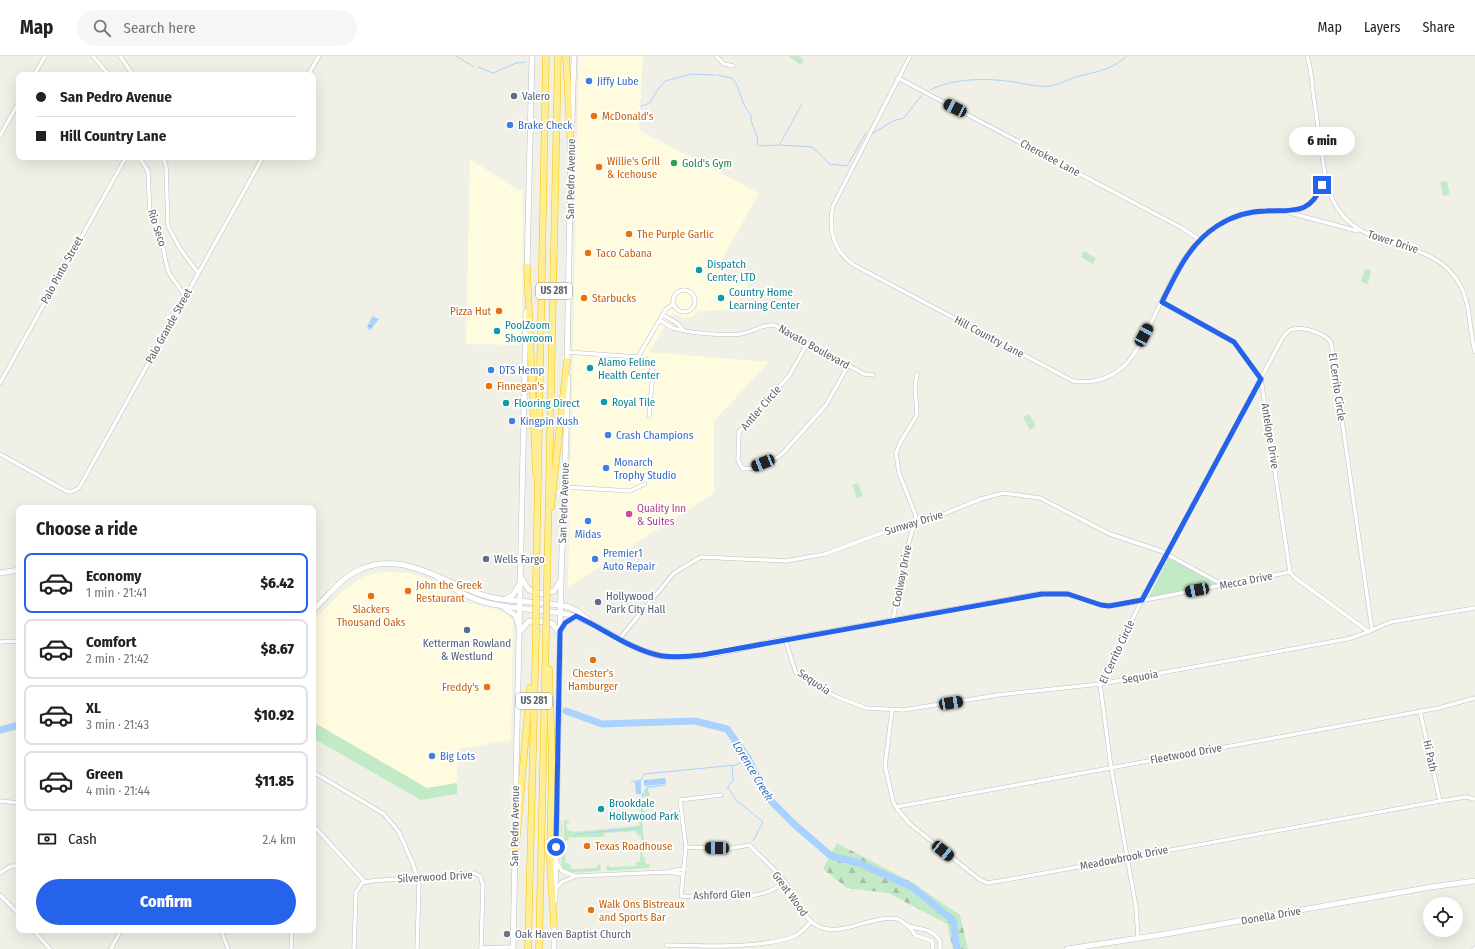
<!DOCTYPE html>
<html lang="en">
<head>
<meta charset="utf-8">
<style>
	:root { --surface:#fff; --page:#f6f6f6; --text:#222; --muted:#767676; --line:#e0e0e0; --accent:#2563eb }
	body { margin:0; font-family:"Fira Sans Condensed",sans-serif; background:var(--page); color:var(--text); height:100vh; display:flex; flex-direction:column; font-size:15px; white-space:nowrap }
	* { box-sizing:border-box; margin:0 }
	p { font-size:13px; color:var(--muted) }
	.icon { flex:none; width:22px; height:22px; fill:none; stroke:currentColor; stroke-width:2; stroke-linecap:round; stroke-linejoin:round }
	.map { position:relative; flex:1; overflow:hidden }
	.details { position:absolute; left:16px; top:449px; width:300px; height:428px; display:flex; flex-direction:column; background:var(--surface); border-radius:8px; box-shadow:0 4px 16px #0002 }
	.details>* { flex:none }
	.banner { position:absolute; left:16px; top:16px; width:300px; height:88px; border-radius:8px; box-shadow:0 4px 16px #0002; display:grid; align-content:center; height:88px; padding:0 20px; background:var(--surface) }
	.buttons { position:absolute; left:1423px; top:841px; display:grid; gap:8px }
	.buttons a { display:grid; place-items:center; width:40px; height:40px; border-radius:50%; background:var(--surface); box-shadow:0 4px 16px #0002; font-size:20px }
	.end { position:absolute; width:18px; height:18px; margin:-9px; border:5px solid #2563eb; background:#fff; box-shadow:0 0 0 2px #fff }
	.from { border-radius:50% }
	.bubble { position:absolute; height:28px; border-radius:14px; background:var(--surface); box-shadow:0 4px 16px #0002; font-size:13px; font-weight:800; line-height:28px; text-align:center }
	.car { position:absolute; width:12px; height:24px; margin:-12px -6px; border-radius:5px; box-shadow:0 0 3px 1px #0007; background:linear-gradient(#222 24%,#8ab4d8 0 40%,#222 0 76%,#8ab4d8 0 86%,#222 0) }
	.banner b { display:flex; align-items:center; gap:14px; height:38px; font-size:15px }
	.banner b+b { border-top:1px solid var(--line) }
	.banner i { width:10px; height:10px; background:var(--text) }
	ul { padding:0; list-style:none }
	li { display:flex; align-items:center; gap:12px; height:60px; margin:0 8px 6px; padding:0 12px; border:2px solid var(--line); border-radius:8px }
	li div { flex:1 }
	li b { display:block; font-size:15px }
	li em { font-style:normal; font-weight:800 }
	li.selected { border-color:var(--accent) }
	li>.icon { width:36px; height:36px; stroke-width:1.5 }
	h2 { padding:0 20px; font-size:18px; line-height:48px }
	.pay { display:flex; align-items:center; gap:10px; height:44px; padding:0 20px; font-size:15px }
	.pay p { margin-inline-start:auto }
	.primary-button { display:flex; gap:8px; margin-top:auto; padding:8px 20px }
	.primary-button a { flex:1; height:46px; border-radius:24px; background:var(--accent); color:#fff; font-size:16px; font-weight:800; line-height:46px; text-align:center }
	header { display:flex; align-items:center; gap:24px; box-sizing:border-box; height:56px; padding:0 20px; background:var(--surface); border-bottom:1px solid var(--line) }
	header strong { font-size:19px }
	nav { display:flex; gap:22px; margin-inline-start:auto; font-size:14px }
	.search { width:280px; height:36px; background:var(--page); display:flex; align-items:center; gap:10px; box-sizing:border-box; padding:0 14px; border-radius:22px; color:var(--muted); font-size:15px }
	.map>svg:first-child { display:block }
	.commercial { fill:#fffbdf }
	.green { fill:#c3eac7 }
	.forest { fill:url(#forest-firs) }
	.water { fill:url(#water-ripples) }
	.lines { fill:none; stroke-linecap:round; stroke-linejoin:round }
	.stream { stroke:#aad2ff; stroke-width:1 }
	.river { stroke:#aad2ff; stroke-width:7 }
	.street-casing { stroke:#bcbec3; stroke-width:4.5 }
	.secondary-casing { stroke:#bcbfc5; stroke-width:6 }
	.highway-casing { stroke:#f9c300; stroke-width:7 }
	.street { stroke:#fff; stroke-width:3.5 }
	.secondary { stroke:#fff; stroke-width:5 }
	.highway { stroke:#ffee91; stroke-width:6 }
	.highway-bridge-casing { stroke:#f9c300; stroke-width:7; stroke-linecap:butt }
	.highway-bridge { stroke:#ffee91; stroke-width:6 }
	.route { stroke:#2563eb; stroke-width:5 }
	.shop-dot { fill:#3f7fe0; stroke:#fff; stroke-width:1.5 }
	.service-dot { fill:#5c6f8a; stroke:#fff; stroke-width:1.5 }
	.food-dot { fill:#e8710a; stroke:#fff; stroke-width:1.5 }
	.leisure-dot { fill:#2e9e5b; stroke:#fff; stroke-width:1.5 }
	.culture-dot { fill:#0f9aa8; stroke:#fff; stroke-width:1.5 }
	.hotel-dot { fill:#d1479c; stroke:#fff; stroke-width:1.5 }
	.worship-dot { fill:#6b7280; stroke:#fff; stroke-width:1.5 }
	.labels { text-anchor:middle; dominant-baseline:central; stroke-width:3.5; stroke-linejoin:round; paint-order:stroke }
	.shield { fill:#fff; stroke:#8e9195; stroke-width:1 }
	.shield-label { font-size:10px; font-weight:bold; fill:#5e6268 }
	.shop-label { font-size:11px; fill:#366cbe; stroke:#fff; text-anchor:start }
	.service-label { font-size:11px; fill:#4e5e75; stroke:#fff; text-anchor:start }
	.food-label { font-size:11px; fill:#c56008; stroke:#fff; text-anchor:start }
	.street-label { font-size:11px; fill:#5e6268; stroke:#fff }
	.leisure-label { font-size:11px; fill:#27864d; stroke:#fff; text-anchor:start }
	.culture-label { font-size:11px; fill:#0d838f; stroke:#fff; text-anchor:start }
	.hotel-label { font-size:11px; fill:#b23c85; stroke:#fff; text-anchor:start }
	.worship-label { font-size:11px; fill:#5b616d; stroke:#fff; text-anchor:start }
	.water-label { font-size:12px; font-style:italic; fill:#4073c3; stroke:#fff }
</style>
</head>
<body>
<header>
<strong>Map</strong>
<div class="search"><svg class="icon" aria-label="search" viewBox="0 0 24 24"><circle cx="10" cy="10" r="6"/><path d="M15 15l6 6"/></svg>Search here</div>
<nav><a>Map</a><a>Layers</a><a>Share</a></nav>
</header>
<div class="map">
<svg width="1475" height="893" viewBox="0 0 1475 893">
	<defs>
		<pattern id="forest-firs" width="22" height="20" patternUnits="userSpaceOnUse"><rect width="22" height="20" fill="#c3eac7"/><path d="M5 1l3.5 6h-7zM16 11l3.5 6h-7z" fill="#a2c1a5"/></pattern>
		<pattern id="water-ripples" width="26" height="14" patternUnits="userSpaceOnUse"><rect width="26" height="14" fill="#aad2ff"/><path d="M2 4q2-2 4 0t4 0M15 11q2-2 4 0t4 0" fill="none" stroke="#8eaed2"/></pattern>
	</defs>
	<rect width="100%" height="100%" fill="#f1f0e7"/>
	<g class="commercial">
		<polygon points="579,0 643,0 639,74 759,137 718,211 749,229 733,253 699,255 691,261 684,262 672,257 649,296 769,306 714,365 714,437 568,531"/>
		<polygon points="470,103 518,134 523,134 522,289 466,288"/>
		<polygon points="382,516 409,517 434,525 463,546 498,554 507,558 513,564 511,684 458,693 457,727 427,732 313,666 313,562 320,558 341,537 362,521"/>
	</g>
	<g class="green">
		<polygon points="790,0 799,0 804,4 801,9 789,1"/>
		<polygon points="1447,125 1450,139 1443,140 1440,126"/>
		<polygon points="1084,195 1096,202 1093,208 1081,201"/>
		<polygon points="1365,213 1371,214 1368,228 1361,226"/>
		<polygon points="1029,358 1036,370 1030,374 1023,361"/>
		<polygon points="858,427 863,440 857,443 852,429"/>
		<polygon points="1168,502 1217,527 1217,528 1149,541"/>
		<polygon points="313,666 427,732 457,727 457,738 421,744 313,682"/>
		<polygon points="664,729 648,733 649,740 643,741 643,755 647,756 642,764 644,786 641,787 643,801 647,802 644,804 647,808 650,807 649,812 608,815 606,812 608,808 610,811 636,810 636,806 640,806 641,780 637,779 636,775 604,777 604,780 601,781 569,781 568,784 566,784 565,807 569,807 572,813 597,812 597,808 600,809 601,813 599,815 570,817 563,812 561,806 563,799 564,764 569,765 569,767 566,768 567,774 575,776 638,770 640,761 639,772 641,769 643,740 647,732"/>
		<polygon points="562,764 562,797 560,804 561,765"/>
	</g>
	<polygon class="forest" points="837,787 913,827 960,859 968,893 953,893 947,868 888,837 847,832 823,813"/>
	<g class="water">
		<polygon points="372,260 379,263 370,274 367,272"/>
		<polygon points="665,722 666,728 644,730 644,724"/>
		<polygon points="641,725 641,738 636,738 635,726"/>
	</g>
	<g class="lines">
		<g class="stream">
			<polyline points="456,0 474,11"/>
			<polyline points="478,11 493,17 516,7 526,6"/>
			<path d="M717,19L732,22C742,33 740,48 751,59C750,71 760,77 757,89L759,90L780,89L812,91L830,108L847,110L866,77"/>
			<path d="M930,34C951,23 983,22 1006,25C1020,26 1037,32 1051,30C1062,28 1072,21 1083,19C1101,15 1114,12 1127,0"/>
			<polyline points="641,50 650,47 656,36 665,25 691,18 715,19"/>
			<polyline points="873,77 893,65 904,62 921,40"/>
			<polyline points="780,88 802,48"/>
			<polyline points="631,726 641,724 644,718 736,709 748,702"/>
			<polyline points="728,731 736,744 763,766 753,785"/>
			<polyline points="647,733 649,739"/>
			<polyline points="726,733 733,724 732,710"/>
			<polyline points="574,782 577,778 639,772 641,769 642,740 647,731 665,729"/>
		</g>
		<g class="river">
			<polyline points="566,655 602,668 695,665 727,673 748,702 766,740 795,769 831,800 859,807 912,831 953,864 957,893"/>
			<polyline points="0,674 19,669"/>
		</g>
		<g class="street-casing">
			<g id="street">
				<polyline points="93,0 109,19"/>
				<polyline points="120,0 133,19"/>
				<polyline points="716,0 724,8 733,10"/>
				<path d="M910,0L833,150C828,173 833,195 854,209L1073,325C1094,328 1113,322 1128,306C1161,264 1169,200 1217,170C1231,161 1249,156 1266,155C1275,154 1284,156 1293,155C1312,153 1321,135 1324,119"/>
				<path d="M1307,0C1311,11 1312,24 1313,36C1316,57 1319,78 1322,99C1325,118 1327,137 1338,153C1367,198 1433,179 1460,229C1471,249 1469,274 1475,296"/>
				<polyline points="34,19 45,0"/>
				<polyline points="308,19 319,0"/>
				<polyline points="898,22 1182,172 1200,184"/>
				<polyline points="0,80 19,46"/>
				<polyline points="139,101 148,115 150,159 162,186 166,207 169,217 185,240"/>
				<polyline points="163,101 166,110 168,170 179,191 198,217"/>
				<polyline points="1290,157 1358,175"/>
				<circle cx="684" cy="245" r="11"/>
				<polyline points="1162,246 1234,286 1261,323 1290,516"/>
				<polyline points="663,259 677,267 683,274"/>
				<path d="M660,264C664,267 668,270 673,272C686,277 727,280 741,278C753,276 762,268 774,269L864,318L873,319"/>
				<path d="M807,288L789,320L739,376L738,404L742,412C753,416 775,404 783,397L826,349L848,310"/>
				<polyline points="567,296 638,301 648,304 653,316 649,360"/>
				<polyline points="638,301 666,253 674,248"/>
				<polyline points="0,327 126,101"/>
				<polyline points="0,398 66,435 71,436 79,432 263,101"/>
				<polyline points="566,431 630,435 645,428"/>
				<polyline points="893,564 902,513 916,460 899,417 896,397 901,385 917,359 915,330 917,318"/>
				<path d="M1369,576L1294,521L1290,516L1119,549H1101L1068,538L1042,537L785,583L796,617L837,641L866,652L903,654L998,639L1100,628L1347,583C1363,579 1376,572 1391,566L1475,552"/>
				<polyline points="620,582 674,517 701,501 786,505 825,498 887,475 913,470 981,443 1003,437 1040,442 1110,478 1161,495 1223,529"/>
				<polyline points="0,586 19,585"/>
				<polyline points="892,654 885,710 893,745 897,753 910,768 979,823 987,827 1006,824 1440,745 1466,741 1475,743"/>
				<polyline points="1420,655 1440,745"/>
				<polyline points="313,716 384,758 399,776 413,808 419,829 417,893"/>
				<path d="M721,739L680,744L686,791L681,840C709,841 764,847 784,826"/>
				<polyline points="0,745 19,747"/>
				<polyline points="896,751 1439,652 1475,642"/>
				<polyline points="313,769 365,826"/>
				<path d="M686,791L727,793L749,789C761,801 775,813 785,826C796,841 804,867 823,872C845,879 875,858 898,863C902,865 905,868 908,870C921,874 932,872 940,885V893"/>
				<polyline points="557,807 562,815 575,820"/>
				<polyline points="667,816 683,818"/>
				<polyline points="0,817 11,810 19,810"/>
				<polyline points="556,832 562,826 576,820 666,816 684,813"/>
				<polyline points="0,839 19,858"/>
				<polyline points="908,869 915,879 932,885 933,893"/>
				<polyline points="33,874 50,893"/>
				<polyline points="221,874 228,893"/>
				<path d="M1138,882L1136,851L1111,711L1100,628L1142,544L1283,281C1286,278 1288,274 1293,273C1304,271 1326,277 1331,287L1372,574"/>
				<path d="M666,889C703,890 761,893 795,880C801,877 806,871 811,866"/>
				<polyline points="481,892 513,891"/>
				<polyline points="111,893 121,874"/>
				<polyline points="291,893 292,874"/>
				<polyline points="354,893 356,836 362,827 371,825 474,817 480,820 483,829 481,893"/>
				<polyline points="1474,893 1475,892"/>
			</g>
		</g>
		<g class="secondary-casing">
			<g id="secondary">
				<polyline points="572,65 574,0"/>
				<polyline points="527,214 532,0"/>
				<polyline points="567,309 571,91"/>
				<polyline points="0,517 19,514"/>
				<path d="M436,520C471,548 495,550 537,554C550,556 564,556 576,561C606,571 631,595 662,600C697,606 749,590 785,583"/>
				<polyline points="522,523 529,534 543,538 554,535 559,527"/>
				<polyline points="506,543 513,539 520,527"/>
				<polyline points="505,552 516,560 518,568"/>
				<path d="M313,554C327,542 337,526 353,517C400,489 446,530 490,541C515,547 543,545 569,551L577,555L588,564"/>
				<polyline points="521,574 529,565 548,566 554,569 559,577"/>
				<polyline points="561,574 565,567 575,561"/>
				<polyline points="515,768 526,256"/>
				<polyline points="555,845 561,525 568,321"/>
				<polyline points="513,893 515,798"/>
				<polyline points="554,893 554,867"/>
				<polyline points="1067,893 1160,879 1431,831 1475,825"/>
			</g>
		</g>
		<g class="highway-casing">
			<g id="highway">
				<polyline points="566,0 571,94"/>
				<polyline points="527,211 536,417"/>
				<polyline points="551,451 567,305"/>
				<polyline points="536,525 546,0"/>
				<polyline points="547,526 558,0"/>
				<polyline points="549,613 552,703 550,805 554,869"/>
				<polyline points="515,801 530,632"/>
				<polyline points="528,893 536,576"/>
				<polyline points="539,893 546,577"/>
			</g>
		</g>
		<use href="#street" class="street"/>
		<use href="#secondary" class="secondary"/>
		<use href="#highway" class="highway"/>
		<g class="highway-bridge-casing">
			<g id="highway-bridge">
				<polyline points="536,576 536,525"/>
				<polyline points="546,577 547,526"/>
			</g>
		</g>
		<use href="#highway-bridge" class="highway-bridge"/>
	</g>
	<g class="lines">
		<path class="route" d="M556,791L560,575L565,567L576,560C603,572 632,595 662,600C675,602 689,600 702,599L1042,538H1068L1101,549L1109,550L1142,544L1261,323L1234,286L1162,246C1176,218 1189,188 1217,170C1231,161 1249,155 1266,155C1293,154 1310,159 1322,129"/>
	</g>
	<g class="shop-dot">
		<circle cx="589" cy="25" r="4"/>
		<circle cx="510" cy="69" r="4"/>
		<circle cx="491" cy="314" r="4"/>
		<circle cx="512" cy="365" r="4"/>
		<circle cx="608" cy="379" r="4"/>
		<circle cx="606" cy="412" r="4"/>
		<circle cx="588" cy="465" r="4"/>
		<circle cx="595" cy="503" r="4"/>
		<circle cx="432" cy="700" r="4"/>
	</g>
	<g class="service-dot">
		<circle cx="514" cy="40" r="4"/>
		<circle cx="486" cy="503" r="4"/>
		<circle cx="598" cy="546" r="4"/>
		<circle cx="467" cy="574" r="4"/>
	</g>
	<g class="food-dot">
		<circle cx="594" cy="60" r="4"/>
		<circle cx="599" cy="111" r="4"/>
		<circle cx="629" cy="178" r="4"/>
		<circle cx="588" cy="197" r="4"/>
		<circle cx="584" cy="242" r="4"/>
		<circle cx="499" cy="255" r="4"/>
		<circle cx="489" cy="330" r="4"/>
		<circle cx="408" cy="535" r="4"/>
		<circle cx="371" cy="540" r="4"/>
		<circle cx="593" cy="604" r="4"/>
		<circle cx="487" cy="631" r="4"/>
		<circle cx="587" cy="790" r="4"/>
		<circle cx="591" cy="854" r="4"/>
	</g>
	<circle class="leisure-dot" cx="674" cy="107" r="4"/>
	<g class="culture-dot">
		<circle cx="699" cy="214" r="4"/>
		<circle cx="721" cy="242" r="4"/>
		<circle cx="497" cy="275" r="4"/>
		<circle cx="590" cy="312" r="4"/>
		<circle cx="604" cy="346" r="4"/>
		<circle cx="506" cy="347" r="4"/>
		<circle cx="601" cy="753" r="4"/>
	</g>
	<circle class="hotel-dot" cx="629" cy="458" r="4"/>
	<circle class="worship-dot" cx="507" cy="878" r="4"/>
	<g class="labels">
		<g class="shield">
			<rect x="536" y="227" width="36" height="16" rx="3"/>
			<rect x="516" y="637" width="36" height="16" rx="3"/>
		</g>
		<g class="shield-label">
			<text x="554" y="235">US 281</text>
			<text x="534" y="645">US 281</text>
		</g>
		<g class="shop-label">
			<text x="597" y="25">Jiffy Lube</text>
			<text x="518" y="69">Brake Check</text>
			<text x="499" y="314">DTS Hemp</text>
			<text x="520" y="365">Kingpin Kush</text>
			<text x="616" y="379">Crash Champions</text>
			<text x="614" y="406">Monarch<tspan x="614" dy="13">Trophy Studio</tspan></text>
			<text x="588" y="478" text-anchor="middle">Midas</text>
			<text x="603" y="497">Premier1<tspan x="603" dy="13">Auto Repair</tspan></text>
			<text x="440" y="700">Big Lots</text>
		</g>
		<g class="service-label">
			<text x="522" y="40">Valero</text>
			<text x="494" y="503">Wells Fargo</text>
			<text x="606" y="540">Hollywood<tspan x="606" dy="13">Park City Hall</tspan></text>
			<text x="467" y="587" text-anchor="middle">Ketterman Rowland<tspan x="467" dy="13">&amp; Westlund</tspan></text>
		</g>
		<g class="food-label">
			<text x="602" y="60">McDonald's</text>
			<text x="607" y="105">Willie's Grill<tspan x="607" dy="13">&amp; Icehouse</tspan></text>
			<text x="637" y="178">The Purple Garlic</text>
			<text x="596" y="197">Taco Cabana</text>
			<text x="592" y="242">Starbucks</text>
			<text x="491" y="255" text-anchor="end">Pizza Hut</text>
			<text x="497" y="330">Finnegan's</text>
			<text x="416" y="529">John the Greek<tspan x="416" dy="13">Restaurant</tspan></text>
			<text x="371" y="553" text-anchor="middle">Slackers<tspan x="371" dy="13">Thousand Oaks</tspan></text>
			<text x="593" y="617" text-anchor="middle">Chester's<tspan x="593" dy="13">Hamburger</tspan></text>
			<text x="479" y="631" text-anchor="end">Freddy's</text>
			<text x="595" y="790">Texas Roadhouse</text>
			<text x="599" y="848">Walk Ons Bistreaux<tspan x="599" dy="13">and Sports Bar</tspan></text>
		</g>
		<g class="street-label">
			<text transform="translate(1050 102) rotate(28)">Cherokee Lane</text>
			<text transform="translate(571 123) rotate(-89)">San Pedro Avenue</text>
			<text transform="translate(157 172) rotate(72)">Rio Seco</text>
			<text transform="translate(1393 186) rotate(18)">Tower Drive</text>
			<text transform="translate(62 214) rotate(-61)">Palo Pinto Street</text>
			<text transform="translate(169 270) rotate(-61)">Palo Grande Street</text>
			<text transform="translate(989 281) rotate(28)">Hill Country Lane</text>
			<text transform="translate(814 291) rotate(29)">Navato Boulevard</text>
			<text transform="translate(1337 331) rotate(82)">El Cerrito Circle</text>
			<text transform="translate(761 352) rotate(-49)">Antler Circle</text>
			<text transform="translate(1270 380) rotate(81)">Antelope Drive</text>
			<text transform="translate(564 447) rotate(-88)">San Pedro Avenue</text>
			<text transform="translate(914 467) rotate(-17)">Sunway Drive</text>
			<text transform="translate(902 520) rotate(-79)">Coolway Drive</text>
			<text transform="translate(1246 525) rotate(-11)">Mecca Drive</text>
			<text transform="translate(1117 596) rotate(-65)">El Cerrito Circle</text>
			<text transform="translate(1140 621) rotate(-10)">Sequoia</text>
			<text transform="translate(814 626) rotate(34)">Sequoia</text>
			<text transform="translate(1186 698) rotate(-10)">Fleetwood Drive</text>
			<text transform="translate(1430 700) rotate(78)">Hi Path</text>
			<text transform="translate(515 770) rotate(-89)">San Pedro Avenue</text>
			<text transform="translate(1124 802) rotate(-11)">Meadowbrook Drive</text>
			<text transform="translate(435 821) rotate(-3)">Silverwood Drive</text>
			<text transform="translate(790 838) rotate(54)">Great Wood</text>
			<text transform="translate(722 839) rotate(-2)">Ashford Glen</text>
			<text transform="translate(1271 860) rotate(-10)">Donella Drive</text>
		</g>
		<g class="leisure-label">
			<text x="682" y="107">Gold's Gym</text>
		</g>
		<g class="culture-label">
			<text x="707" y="208">Dispatch<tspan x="707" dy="13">Center, LTD</tspan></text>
			<text x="729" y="236">Country Home<tspan x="729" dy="13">Learning Center</tspan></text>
			<text x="505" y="269">PoolZoom<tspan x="505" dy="13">Showroom</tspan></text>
			<text x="598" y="306">Alamo Feline<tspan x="598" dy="13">Health Center</tspan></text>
			<text x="612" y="346">Royal Tile</text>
			<text x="514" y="347">Flooring Direct</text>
			<text x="609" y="747">Brookdale<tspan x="609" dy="13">Hollywood Park</tspan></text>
		</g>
		<g class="hotel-label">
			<text x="637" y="452">Quality Inn<tspan x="637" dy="13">&amp; Suites</tspan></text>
		</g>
		<g class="worship-label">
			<text x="515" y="878">Oak Haven Baptist Church</text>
		</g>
		<g class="water-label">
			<text transform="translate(753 715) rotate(59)">Lorence Creek</text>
		</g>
	</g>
</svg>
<div class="buttons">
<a><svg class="icon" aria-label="locate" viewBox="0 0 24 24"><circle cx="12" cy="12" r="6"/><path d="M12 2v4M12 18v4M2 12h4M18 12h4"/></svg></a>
</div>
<i class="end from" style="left:556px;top:791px"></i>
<i class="end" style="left:1322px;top:129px"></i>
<div class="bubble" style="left:1289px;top:71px;width:66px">6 min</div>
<i class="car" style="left:955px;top:52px;rotate:297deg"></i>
<i class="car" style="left:1144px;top:279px;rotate:28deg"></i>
<i class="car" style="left:763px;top:407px;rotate:248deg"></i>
<i class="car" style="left:1197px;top:534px;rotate:259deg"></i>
<i class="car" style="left:951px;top:647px;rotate:81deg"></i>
<i class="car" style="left:717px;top:792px;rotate:271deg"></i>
<i class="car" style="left:943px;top:795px;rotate:129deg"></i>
<div class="banner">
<b><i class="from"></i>San Pedro Avenue</b>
<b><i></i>Hill Country Lane</b>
</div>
<section class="details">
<h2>Choose a ride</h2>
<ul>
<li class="selected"><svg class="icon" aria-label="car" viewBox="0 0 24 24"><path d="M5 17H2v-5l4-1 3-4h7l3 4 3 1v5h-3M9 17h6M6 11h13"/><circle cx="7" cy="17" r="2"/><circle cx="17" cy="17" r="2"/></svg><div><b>Economy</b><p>1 min · 21:41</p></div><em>$6.42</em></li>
<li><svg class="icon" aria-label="car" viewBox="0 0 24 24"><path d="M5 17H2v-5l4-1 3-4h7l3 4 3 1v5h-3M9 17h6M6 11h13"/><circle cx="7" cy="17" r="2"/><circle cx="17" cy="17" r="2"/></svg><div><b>Comfort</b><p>2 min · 21:42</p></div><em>$8.67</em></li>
<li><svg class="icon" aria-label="car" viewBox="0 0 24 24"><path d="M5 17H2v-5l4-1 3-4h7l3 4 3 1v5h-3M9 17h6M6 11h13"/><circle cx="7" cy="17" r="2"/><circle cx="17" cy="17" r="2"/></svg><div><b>XL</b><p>3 min · 21:43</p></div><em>$10.92</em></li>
<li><svg class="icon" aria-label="car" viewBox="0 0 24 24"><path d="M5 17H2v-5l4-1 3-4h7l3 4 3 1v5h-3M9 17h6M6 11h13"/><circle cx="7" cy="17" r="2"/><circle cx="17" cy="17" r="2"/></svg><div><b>Green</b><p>4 min · 21:44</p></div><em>$11.85</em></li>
</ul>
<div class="pay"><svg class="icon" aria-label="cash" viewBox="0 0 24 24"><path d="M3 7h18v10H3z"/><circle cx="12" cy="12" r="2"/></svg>Cash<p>2.4 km</p></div>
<div class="primary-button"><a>Confirm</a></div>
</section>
</div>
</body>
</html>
